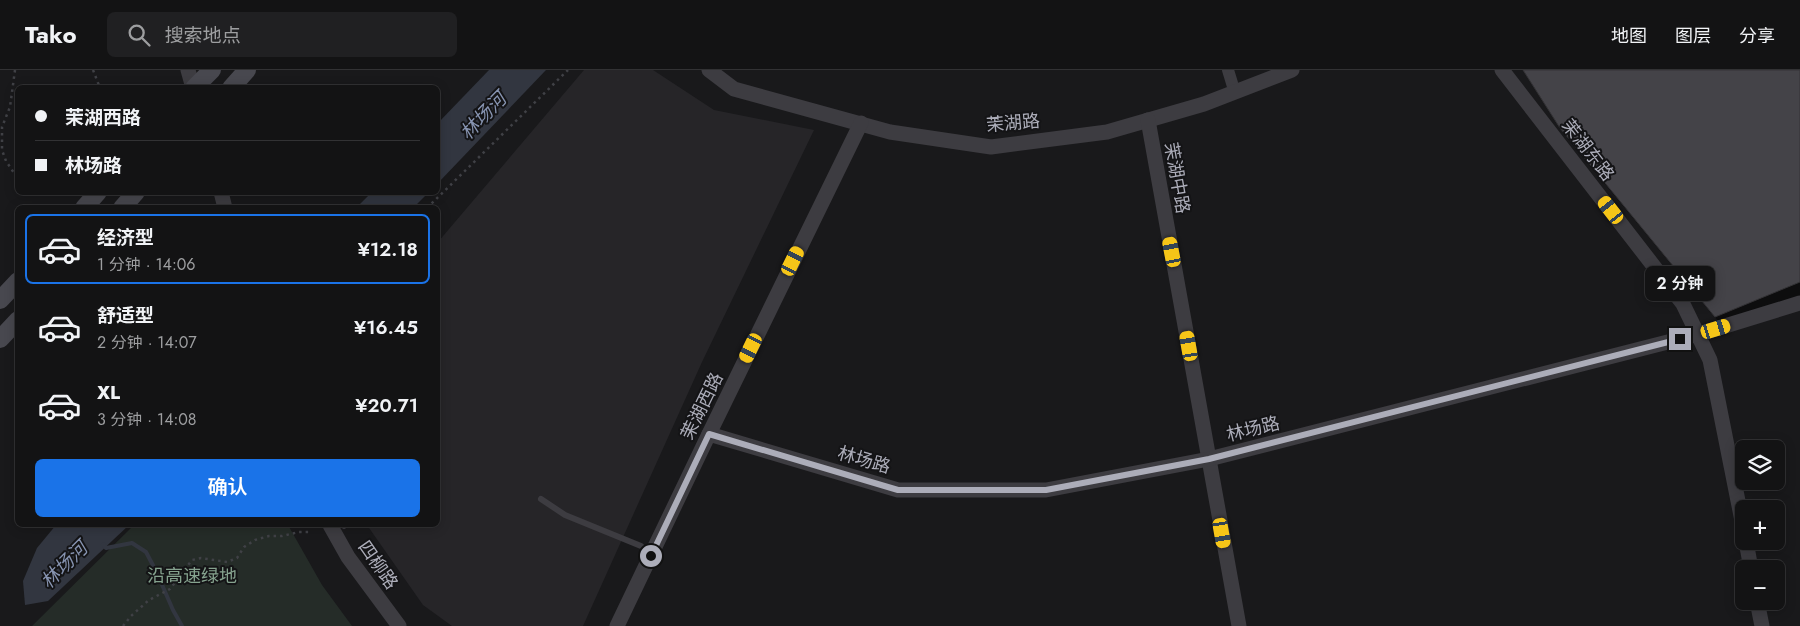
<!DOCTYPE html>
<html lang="zh">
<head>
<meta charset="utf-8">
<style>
	:root { --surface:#131314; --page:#202022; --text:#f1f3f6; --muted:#9d9ea0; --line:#323234; --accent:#1a73e8 }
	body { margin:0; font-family:Jost,"Noto Sans SC",sans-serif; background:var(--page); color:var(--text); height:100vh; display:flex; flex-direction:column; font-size:19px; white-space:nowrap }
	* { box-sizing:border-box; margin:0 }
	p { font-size:16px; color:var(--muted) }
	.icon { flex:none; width:28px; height:28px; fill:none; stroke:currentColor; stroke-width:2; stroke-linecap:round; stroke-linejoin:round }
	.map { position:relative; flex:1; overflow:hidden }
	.panel { position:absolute; left:15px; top:135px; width:425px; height:322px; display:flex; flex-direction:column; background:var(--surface); border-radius:8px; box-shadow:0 2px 12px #0003,0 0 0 1px var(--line) }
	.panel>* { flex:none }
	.hud { position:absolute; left:15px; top:15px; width:425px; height:110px; border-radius:8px; box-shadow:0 2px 12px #0003,0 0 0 1px var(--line); display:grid; align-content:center; height:110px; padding:0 20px; background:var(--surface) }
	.buttons { position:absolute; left:1735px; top:370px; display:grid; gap:10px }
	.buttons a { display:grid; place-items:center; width:50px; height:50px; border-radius:8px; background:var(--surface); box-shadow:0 2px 12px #0003,0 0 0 1px var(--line); font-size:25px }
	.end { position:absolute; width:22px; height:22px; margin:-11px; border:6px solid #acadb9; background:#111; box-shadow:0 0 0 2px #111 }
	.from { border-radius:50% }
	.bubble { position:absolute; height:35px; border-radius:8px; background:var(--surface); box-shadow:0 2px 12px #0003,0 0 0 1px var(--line); font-size:16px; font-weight:600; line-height:35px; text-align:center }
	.car { position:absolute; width:15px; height:30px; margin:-15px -8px; border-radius:6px; box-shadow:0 0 4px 1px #0007; background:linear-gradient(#f5c518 24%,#345 0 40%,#f5c518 0 76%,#345 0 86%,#f5c518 0) }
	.hud b { display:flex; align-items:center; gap:18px; height:48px; font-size:19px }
	.hud b+b { border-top:1px solid var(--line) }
	.hud i { width:12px; height:12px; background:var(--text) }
	ul { padding:9px 0 0; list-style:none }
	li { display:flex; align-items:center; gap:15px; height:70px; margin:0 10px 8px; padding:0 10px; border:2px solid transparent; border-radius:8px }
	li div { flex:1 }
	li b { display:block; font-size:19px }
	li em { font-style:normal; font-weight:600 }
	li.on { border-color:var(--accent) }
	li>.icon { width:45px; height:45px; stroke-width:1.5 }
	.cta { display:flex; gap:10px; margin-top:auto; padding:10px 20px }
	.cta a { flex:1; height:58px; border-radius:8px; background:var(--accent); color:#fff; font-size:20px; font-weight:600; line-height:58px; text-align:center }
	header { display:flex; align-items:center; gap:30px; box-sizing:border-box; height:70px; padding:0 25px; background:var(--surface); border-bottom:1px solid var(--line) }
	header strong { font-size:24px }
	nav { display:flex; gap:28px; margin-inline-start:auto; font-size:18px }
	.search { width:350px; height:45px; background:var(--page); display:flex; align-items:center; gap:12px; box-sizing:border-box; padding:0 18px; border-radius:8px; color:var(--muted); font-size:19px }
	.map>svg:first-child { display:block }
	.built { fill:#262528 }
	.green { fill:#252c28 }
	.water { fill:#323640 }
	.shadow { fill:#0007 }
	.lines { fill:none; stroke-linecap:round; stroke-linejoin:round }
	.stream { stroke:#323640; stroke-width:4 }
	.building { fill:#444348; stroke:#343336 }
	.path { stroke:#404146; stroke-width:2.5; stroke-dasharray:2.5 4; stroke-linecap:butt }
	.service { stroke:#3d3c41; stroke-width:6 }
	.minor { stroke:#3d3c41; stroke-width:12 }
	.tertiary { stroke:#3d3c41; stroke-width:15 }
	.secondary { stroke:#48484f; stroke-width:18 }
	.route { stroke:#acadb9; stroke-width:6 }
	.labels { text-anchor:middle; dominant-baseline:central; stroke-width:4; stroke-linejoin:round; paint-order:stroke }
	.street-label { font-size:18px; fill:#acadb9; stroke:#141416 }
	.park-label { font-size:18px; fill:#85a28e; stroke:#141416 }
	.water-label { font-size:19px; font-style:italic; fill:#8794b1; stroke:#141416 }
</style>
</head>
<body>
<header>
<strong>Tako</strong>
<div class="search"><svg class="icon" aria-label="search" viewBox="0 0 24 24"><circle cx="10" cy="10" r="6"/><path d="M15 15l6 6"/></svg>搜索地点</div>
<nav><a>地图</a><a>图层</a><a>分享</a></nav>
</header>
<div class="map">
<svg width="1800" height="556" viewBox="0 0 1800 556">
	<rect width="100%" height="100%" fill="#19191b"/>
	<polygon class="built" points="584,0 653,0 714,40 814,60 702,292 583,556 452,556 423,535 367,455 438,455 438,172"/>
	<polygon class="green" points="134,455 288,455 322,515 352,556 32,556"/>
	<g class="water">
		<polygon points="489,0 546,0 438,113 438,53"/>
		<polygon points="371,123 371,122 428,123 414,137 357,137"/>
		<polygon points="56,455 129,455 48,531 25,535 23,511 37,478"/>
	</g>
	<polygon class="shadow" points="1523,0 1800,0 1800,226 1723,257 1568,69"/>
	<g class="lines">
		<polyline class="stream" points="103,474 106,478 132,473 146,482 156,501 173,540 182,556"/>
	</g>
	<polygon class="building" points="1523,0 1800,0 1800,212 1715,247 1560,58"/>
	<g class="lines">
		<g class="path">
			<polyline points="15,0 10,37 2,57 2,80 6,91 18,109"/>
			<polyline points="93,0 100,18"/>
			<polyline points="427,138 568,0"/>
			<polyline points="123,556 131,546 149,530 170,519 192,490 201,488 227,492 237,488 244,477 255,470 269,466 282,466 299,462 309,462"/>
		</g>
		<g class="service">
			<polyline points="541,429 565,445 641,476"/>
			<polyline points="344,456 345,455"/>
		</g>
		<polyline class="minor" points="1228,0 1235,23"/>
		<g class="tertiary">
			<polyline points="188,0 193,18"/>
			<polyline points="709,0 734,19 890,62 991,77 1107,62 1204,34 1292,0"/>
			<polyline points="1502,0 1683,234 1710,290 1744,461"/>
			<polyline points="1148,50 1239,556"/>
			<polyline points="221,122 225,138"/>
			<polyline points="709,364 898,420 1046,420 1209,389 1699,264 1800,233"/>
			<polyline points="330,455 348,487 399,556"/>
			<polyline points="1746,471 1751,499"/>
			<polyline points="1757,531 1762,556"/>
			<polyline points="617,556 709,364 861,53"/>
		</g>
		<g class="secondary">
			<polyline points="194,18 212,0"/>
			<polyline points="231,18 247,0"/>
			<polyline points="84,138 98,122"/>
			<polyline points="122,138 136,122"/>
			<polyline points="0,230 18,211"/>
			<polyline points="0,269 18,250"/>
		</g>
	</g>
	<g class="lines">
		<polyline class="route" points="651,486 709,364 898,420 1046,420 1209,389 1680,269"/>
	</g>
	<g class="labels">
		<g class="street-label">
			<text transform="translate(1013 53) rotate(-5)">茉湖路</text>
			<text transform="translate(1588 80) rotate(52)">茉湖东路</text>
			<text transform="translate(1177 108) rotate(80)">茉湖中路</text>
			<text transform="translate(702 336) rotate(-64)">茉湖西路</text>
			<text transform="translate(1253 359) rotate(-14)">林场路</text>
			<text transform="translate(864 390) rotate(16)">林场路</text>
			<text transform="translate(378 495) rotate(55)">四柳路</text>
		</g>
		<g class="park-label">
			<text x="192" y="506">沿高速绿地</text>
		</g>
		<g class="water-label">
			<text transform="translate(483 46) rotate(-46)">林场河</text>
			<text transform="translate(64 495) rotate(-45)">林场河</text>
		</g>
	</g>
</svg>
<div class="buttons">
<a><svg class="icon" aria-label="layers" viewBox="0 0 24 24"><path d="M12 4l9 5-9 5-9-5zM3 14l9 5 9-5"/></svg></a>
<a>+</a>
<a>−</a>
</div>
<i class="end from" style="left:651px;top:486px"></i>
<i class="end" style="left:1680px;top:269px"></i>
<div class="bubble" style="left:1645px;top:196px;width:70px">2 分钟</div>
<i class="car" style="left:1611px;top:140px;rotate:322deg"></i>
<i class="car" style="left:1172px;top:182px;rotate:349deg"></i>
<i class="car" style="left:793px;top:191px;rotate:26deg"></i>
<i class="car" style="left:1716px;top:259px;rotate:73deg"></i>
<i class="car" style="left:1189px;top:276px;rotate:350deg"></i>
<i class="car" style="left:751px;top:278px;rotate:206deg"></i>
<i class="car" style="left:1222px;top:463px;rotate:170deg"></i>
<div class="hud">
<b><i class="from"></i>茉湖西路</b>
<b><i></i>林场路</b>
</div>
<section class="panel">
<ul>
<li class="on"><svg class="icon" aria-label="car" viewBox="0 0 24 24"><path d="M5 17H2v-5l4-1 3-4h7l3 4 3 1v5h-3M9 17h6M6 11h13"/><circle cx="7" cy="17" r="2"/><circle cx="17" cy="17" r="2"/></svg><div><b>经济型</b><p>1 分钟 · 14:06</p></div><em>¥12.18</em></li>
<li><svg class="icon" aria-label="car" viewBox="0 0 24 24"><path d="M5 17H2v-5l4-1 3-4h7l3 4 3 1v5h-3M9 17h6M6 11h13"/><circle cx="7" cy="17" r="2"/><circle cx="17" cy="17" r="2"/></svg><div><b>舒适型</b><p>2 分钟 · 14:07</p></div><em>¥16.45</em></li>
<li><svg class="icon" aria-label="car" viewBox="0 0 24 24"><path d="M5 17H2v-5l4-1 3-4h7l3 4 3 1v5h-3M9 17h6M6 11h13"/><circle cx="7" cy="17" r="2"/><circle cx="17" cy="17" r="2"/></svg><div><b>XL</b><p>3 分钟 · 14:08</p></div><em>¥20.71</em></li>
</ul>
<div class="cta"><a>确认</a></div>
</section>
</div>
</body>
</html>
